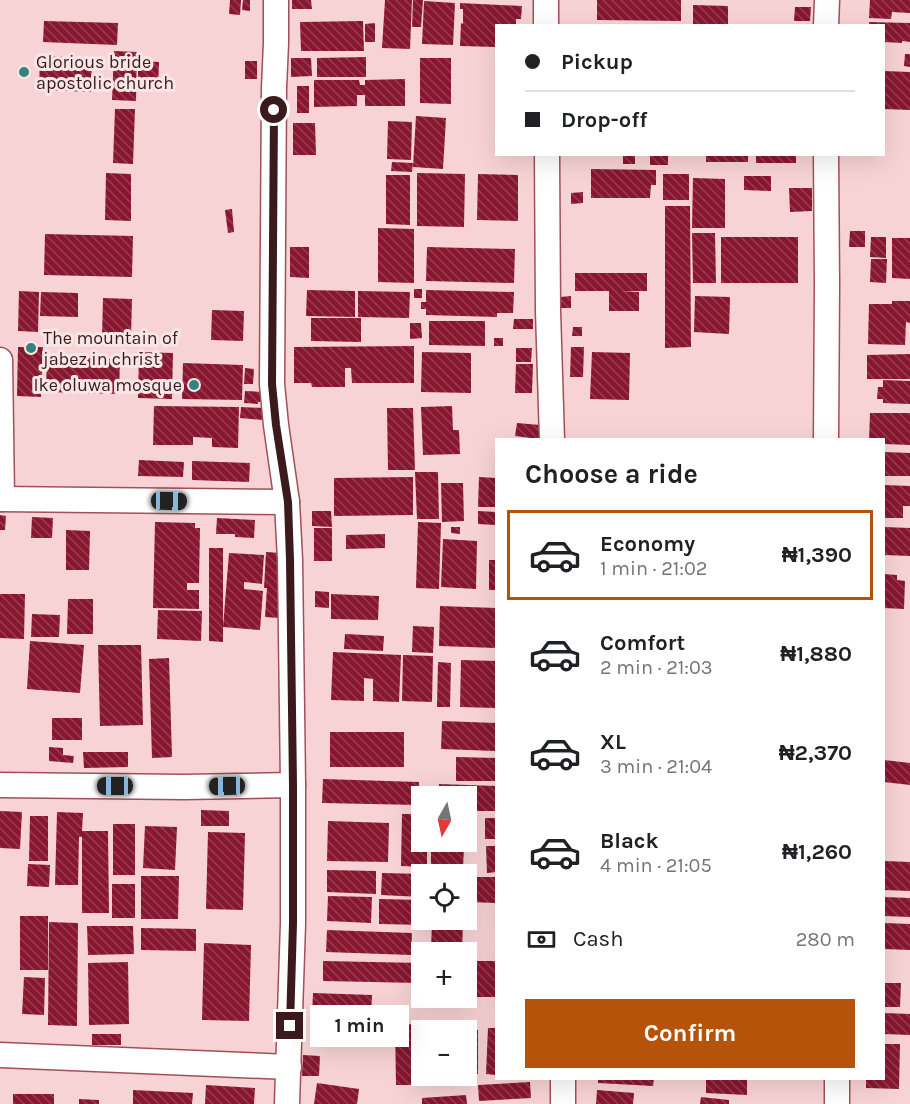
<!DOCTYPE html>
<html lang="en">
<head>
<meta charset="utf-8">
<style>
	:root { --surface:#fff; --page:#f2f2f2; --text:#202124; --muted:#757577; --line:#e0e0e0; --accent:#b45309 }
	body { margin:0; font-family:Karla,sans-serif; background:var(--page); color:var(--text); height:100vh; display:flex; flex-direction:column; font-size:22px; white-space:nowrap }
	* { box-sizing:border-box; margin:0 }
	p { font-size:20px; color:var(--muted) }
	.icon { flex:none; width:33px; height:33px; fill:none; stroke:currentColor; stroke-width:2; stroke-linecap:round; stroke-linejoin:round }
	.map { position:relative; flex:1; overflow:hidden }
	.sheet { position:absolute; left:495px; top:438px; width:390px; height:642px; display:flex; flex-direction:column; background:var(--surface); border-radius:0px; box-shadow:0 6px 24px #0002 }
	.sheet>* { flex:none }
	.top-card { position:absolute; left:495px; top:24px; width:390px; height:132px; border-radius:0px; box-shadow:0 6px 24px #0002; display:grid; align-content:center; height:132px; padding:0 30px; background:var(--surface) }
	.needle { width:39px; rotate:189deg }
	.fabs { position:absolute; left:411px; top:786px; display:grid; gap:12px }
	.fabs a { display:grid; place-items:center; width:66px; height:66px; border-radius:0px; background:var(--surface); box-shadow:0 6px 24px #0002; font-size:30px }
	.end { position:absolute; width:27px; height:27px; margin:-14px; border:8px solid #3b1a1d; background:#fff; box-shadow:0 0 0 3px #fff }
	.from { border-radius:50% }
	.bubble { position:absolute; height:42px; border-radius:0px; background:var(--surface); box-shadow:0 6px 24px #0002; font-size:20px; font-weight:700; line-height:42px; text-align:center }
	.car { position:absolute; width:18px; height:36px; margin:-18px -9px; border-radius:8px; box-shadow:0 0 4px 2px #0007; background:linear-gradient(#222 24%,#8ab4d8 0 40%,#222 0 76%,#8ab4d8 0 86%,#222 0) }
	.top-card b { display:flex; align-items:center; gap:21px; height:57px; font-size:22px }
	.top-card b+b { border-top:2px solid var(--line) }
	.top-card i { width:15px; height:15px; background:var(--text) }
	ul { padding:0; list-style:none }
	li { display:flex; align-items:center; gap:18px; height:90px; margin:0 12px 9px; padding:0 18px; border:3px solid transparent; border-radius:0px }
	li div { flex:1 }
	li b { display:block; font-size:22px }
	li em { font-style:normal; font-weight:700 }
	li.selected { border-color:var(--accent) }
	li>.icon { width:54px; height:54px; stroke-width:1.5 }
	h2 { padding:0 30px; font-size:27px; line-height:72px }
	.pay { display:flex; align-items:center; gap:15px; height:66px; padding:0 30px; font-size:22px }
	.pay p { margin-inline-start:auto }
	.cta { display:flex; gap:12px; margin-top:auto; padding:12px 30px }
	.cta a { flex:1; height:69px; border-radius:0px; background:var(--accent); color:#fff; font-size:24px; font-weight:700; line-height:69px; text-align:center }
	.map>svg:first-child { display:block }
	.building { fill:url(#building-back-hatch) }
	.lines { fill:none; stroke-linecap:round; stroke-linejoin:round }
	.minor-casing { stroke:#9f5159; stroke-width:27 }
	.minor { stroke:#fff; stroke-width:24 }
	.route { stroke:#3b1a1d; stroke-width:8 }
	.poi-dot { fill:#378080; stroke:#f8e6e6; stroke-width:2 }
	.labels { text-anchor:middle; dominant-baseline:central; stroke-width:6; stroke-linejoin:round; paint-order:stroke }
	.poi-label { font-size:18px; fill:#3b1a1d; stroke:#f8e6e6; text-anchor:start }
</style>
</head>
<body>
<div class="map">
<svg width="910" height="1104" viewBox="0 0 910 1104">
	<defs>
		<pattern id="building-back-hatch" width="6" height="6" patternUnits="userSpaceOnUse" patternTransform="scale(1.5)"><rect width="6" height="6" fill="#88162f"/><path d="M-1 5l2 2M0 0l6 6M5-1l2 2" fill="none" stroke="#973f52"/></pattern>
	</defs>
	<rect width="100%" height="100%" fill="#f8d3d5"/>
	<g class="building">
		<polygon points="230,0 241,0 240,15 229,14"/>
		<polygon points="243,0 250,0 250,11 242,10"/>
		<polygon points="292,0 311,0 312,9 292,9"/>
		<polygon points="385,0 412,0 410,49 382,48"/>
		<polygon points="413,0 423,0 421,27 412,27"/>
		<polygon points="597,0 681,0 681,21 597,20"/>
		<polygon points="870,0 910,0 910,13 892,12 891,19 869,18"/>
		<polygon points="424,1 455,3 453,45 422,44"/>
		<polygon points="460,3 522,6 521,19 516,19 516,26 496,26 496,47 460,46 461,23 463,24 463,9 460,9"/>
		<polygon points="693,5 728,6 728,26 693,26"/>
		<polygon points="795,7 811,7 810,21 794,21"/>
		<polygon points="44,21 118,23 117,45 43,42"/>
		<polygon points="363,21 364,51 301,51 300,22"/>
		<polygon points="869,22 910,23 910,42 902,41 902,43 884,42 884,26 869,26"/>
		<polygon points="375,23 375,42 365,42 365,24"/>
		<polygon points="114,51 137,52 136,101 112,100"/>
		<polygon points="905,54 910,54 910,67 904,66"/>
		<polygon points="40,56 92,58 91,92 39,90"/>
		<polygon points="366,57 366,77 317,77 317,58"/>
		<polygon points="291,58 311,58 312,76 291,77"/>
		<polygon points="420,58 451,58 451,104 420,103"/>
		<polygon points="138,61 159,62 158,90 138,90"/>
		<rect x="245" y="61" width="12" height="18"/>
		<polygon points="884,71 910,72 910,110 884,109"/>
		<polygon points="405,79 405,106 365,106 365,95 357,95 357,106 314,107 314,80 359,80 360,85 365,85 365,80"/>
		<rect x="297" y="86" width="12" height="27"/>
		<polygon points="115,109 135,109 133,164 113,163"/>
		<polygon points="416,116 446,118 443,169 413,167"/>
		<polygon points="388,121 412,122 411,160 387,159"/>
		<polygon points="293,123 315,123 316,155 293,155"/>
		<rect x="623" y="154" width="12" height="10"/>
		<rect x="650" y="154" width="18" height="11"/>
		<rect x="706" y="154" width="42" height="8"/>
		<rect x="756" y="154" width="40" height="9"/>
		<polygon points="392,162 413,163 412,172 391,171"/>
		<polygon points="591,169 656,170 656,185 651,185 650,198 591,198"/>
		<polygon points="106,173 131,174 131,221 105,220"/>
		<polygon points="417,173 465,174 464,227 417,226"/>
		<polygon points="478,174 518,175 518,221 477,220"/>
		<rect x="663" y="174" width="26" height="26"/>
		<polygon points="386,175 410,175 410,225 386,224"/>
		<polygon points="744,176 771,176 771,191 744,190"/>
		<polygon points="693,178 725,179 725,228 692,228"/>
		<polygon points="789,188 812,188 812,211 790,212"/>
		<polygon points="583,192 583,203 571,204 571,193"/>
		<polygon points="665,206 690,206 691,347 665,348"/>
		<polygon points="232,209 234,232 228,233 225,210"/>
		<polygon points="378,228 414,229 414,283 378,282"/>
		<polygon points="850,231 865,231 865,247 849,247"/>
		<polygon points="692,233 715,233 716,283 693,283"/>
		<polygon points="45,234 133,236 132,277 44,275"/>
		<rect x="721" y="237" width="77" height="46"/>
		<polygon points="871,237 886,237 886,258 870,257"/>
		<polygon points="892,238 910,238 910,279 892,278"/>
		<polygon points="290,247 309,247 309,278 290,277"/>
		<polygon points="427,247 515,249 514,283 426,281"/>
		<polygon points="871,259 887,259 886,283 870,282"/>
		<polygon points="575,273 647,273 647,291 621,291 639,292 639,311 609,311 609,291 575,291"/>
		<rect x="414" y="289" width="8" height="9"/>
		<polygon points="307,290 355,291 355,317 306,316"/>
		<polygon points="426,290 514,292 513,313 497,313 497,317 426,315 426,309 421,309 421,302 426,302"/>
		<polygon points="19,291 39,292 38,332 18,331"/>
		<polygon points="358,291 410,292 409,318 358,317"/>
		<polygon points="41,292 78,293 78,317 40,316"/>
		<polygon points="571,296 571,308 561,308 560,297"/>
		<polygon points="695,296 730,297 729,334 694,332"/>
		<polygon points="103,298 132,299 131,338 102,337"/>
		<polygon points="892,301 910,301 910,323 906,322 905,345 868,344 869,304 892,304"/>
		<polygon points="212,310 244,311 243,341 211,340"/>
		<polygon points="311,318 361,318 361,342 311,341"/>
		<polygon points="514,319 533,319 533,329 513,329"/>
		<polygon points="429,321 485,321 485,346 429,345"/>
		<polygon points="410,323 421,323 422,338 410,339"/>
		<polygon points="573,327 582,327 582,336 572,336"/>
		<rect x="494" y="338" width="9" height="8"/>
		<polygon points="414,346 414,383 352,383 351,368 345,368 345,387 312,387 311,383 294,383 294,347"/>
		<polygon points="18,347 43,347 41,397 17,396"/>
		<polygon points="571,347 584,347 583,377 570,377"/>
		<polygon points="516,348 532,348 531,362 516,362"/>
		<polygon points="139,352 173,353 172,399 138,398"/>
		<polygon points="422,352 471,353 471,393 421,392"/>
		<polygon points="592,352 630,353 629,400 590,399"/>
		<polygon points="910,354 910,379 867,379 867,355"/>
		<polygon points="47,357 120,359 119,394 46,392"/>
		<polygon points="183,363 243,365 242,400 182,399"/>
		<polygon points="516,364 533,364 532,393 515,393"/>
		<polygon points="245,368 254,369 253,384 244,384"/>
		<polygon points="883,380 910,381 910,404 883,403 883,399 877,399 878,387 883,387"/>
		<polygon points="245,391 263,392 262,402 258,402 258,404 244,403"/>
		<polygon points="154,406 239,407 238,448 212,447 212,438 193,437 193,445 153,445"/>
		<polygon points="452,406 453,430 459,430 460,454 423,455 421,407"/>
		<polygon points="241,407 263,408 263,420 240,418"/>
		<polygon points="387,408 413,408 415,470 388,470"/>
		<polygon points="870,413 910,413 910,445 884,444 884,440 869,440"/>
		<polygon points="517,423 540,425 539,439 515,436"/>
		<polygon points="884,452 910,453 910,476 884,476"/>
		<polygon points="139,460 184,462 183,477 138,476"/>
		<polygon points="192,461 250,463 249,482 192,480"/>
		<polygon points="415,472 438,472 439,519 417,519"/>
		<polygon points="413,477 413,515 334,516 334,478"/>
		<polygon points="479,477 496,478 496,507 478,507"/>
		<polygon points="441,483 463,483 464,521 442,522"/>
		<polygon points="884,485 910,486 910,506 903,506 903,518 884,518"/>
		<polygon points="312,511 331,511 332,527 312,526"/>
		<polygon points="478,511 496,512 496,525 478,524"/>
		<polygon points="0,515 6,516 5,530 0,530"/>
		<polygon points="32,517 53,518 52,538 31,538"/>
		<polygon points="217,518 255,520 254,538 235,537 235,534 216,534"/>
		<polygon points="155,522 195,523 195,528 200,528 199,583 187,583 187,590 199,590 199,609 153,608"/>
		<polygon points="418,522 441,523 439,589 416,588"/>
		<polygon points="451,527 460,527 460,534 451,533"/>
		<polygon points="884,527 910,528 910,556 884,555"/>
		<rect x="314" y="528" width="18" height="33"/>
		<polygon points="66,530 90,531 89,570 66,570"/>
		<polygon points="385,534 385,548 346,549 346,535"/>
		<polygon points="443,539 477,541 476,589 441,587"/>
		<polygon points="209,548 223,548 223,642 209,641"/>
		<polygon points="266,552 282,553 279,618 265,617 267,588 264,588"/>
		<polygon points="229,553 264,555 262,584 244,582 244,589 263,591 260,630 223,627"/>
		<rect x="489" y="560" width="7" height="30"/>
		<polygon points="884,574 897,575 897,580 905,581 904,609 884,608"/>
		<polygon points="315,591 329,592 329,608 315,607"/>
		<polygon points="0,594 25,594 24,639 0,638"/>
		<polygon points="331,594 379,596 378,620 331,619"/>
		<polygon points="68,599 93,599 93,634 67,634"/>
		<polygon points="440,606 496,608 496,648 439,646"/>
		<polygon points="158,610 202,611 201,641 157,639"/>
		<polygon points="32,614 60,615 59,637 31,637"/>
		<polygon points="413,626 434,627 433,653 412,652"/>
		<polygon points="345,634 384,636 383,651 344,649"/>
		<polygon points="30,641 84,645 80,693 27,689"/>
		<polygon points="98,645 141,645 143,725 100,726"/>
		<polygon points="333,652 401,655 399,702 373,701 373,679 364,678 364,701 331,700"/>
		<polygon points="403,655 433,656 432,702 402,701"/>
		<polygon points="169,658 172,757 152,758 149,659"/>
		<polygon points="461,660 496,661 496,708 460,707"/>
		<polygon points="438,662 451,663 450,707 437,707"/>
		<rect x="52" y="718" width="30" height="22"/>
		<polygon points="442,721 496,723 496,751 441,749"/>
		<rect x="330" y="732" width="74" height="35"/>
		<polygon points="49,747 63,748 63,755 74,756 73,763 49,761"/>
		<polygon points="83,752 128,752 128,767 84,768"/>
		<polygon points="456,757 496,758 496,781 456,781"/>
		<polygon points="884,760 910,763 910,785 884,782"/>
		<polygon points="323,779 419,782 418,805 322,803"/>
		<polygon points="439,784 496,786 496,811 466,811 466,796 439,796"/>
		<polygon points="201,810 229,811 229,826 201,826"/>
		<polygon points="0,811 22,812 20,849 0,848"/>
		<polygon points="57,812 83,813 82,831 108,831 109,913 82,913 82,837 79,837 78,885 55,885"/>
		<polygon points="402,814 422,814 422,842 427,842 427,867 401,866"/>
		<polygon points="30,816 48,816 48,861 29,861"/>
		<rect x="485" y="818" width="11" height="21"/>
		<polygon points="328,821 389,823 388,862 327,861"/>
		<rect x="113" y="824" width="22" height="51"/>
		<polygon points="145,826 177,827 175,870 143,868"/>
		<polygon points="208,832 245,833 243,910 206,909"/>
		<polygon points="431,844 464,845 463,869 431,868"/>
		<polygon points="486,846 496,846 496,872 487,873"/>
		<polygon points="884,861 910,862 910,891 884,890"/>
		<polygon points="28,864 50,865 49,887 27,886"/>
		<polygon points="327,870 376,871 376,894 327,892"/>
		<polygon points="432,871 460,872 460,874 432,874"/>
		<polygon points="382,873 422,874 422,897 381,895"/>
		<polygon points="141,876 179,876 178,919 141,919"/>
		<polygon points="471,877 496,877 496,903 470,902"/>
		<rect x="112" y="884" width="23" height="34"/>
		<polygon points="328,896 372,897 371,923 327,921"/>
		<polygon points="884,897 910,898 910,917 884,916"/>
		<polygon points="379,899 422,900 422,920 425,920 425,925 379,924"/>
		<rect x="20" y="916" width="28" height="54"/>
		<polygon points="432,920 463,920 462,952 431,951"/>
		<polygon points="49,922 78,923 77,1026 48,1025"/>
		<polygon points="884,923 910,924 910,950 884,949"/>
		<polygon points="87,926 133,926 134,954 88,955"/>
		<polygon points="141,928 196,929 196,951 141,950"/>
		<polygon points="327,930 412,933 411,955 326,952"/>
		<polygon points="204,943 251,945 249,1021 202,1020"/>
		<polygon points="323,961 421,963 420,983 323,981"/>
		<rect x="466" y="961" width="30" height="36"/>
		<polygon points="128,962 129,1024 89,1025 88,963"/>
		<polygon points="24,977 45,978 44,1015 22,1014"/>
		<polygon points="884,983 901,983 900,1007 884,1007"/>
		<polygon points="313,993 372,995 371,1019 312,1017"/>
		<polygon points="884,1013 910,1014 910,1035 884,1034"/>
		<polygon points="417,1024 418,1085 396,1085 395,1025"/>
		<polygon points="488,1028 496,1028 496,1075 486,1074"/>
		<rect x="466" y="1030" width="12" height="44"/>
		<rect x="92" y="1034" width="29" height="11"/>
		<polygon points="884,1044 900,1044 899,1089 866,1088 866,1078 884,1078"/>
		<polygon points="303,1055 320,1056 319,1076 302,1076"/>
		<polygon points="598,1078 654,1078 653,1086 598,1083"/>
		<polygon points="706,1078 747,1078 747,1095 706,1093"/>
		<polygon points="530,1082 531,1098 479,1101 478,1085"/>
		<polygon points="317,1083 359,1089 357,1104 314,1104"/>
		<polygon points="206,1085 255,1088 254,1104 205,1104"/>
		<polygon points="133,1090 193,1093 192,1104 133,1104"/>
		<polygon points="597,1090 634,1093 633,1104 596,1104"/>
		<rect x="13" y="1094" width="41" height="10"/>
		<polygon points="466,1095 467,1104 422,1104 422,1098"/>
		<polygon points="701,1097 729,1100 729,1104 700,1104"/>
		<polygon points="79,1099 99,1100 99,1104 79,1104"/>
	</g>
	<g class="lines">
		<g class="minor-casing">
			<g id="minor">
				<polyline points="276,0 276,43 274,88 272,384 276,425 287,502 290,560 293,785 293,923 287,1104"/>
				<polyline points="546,0 546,26"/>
				<polyline points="826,26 827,0"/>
				<polyline points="547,154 548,311 552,440"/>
				<polyline points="0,360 2,499"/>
				<polyline points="826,440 827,285 826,154"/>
				<polyline points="0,499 287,502"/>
				<polyline points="0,785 184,787 293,785"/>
				<polyline points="0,1055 289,1067"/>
				<polyline points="563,1078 563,1104"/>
				<polyline points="837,1104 837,1078"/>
			</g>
		</g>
		<use href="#minor" class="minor"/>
	</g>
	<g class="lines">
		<polyline class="route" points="274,110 272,384 276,425 288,502 290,560 293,785 293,923 290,1026"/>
	</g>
	<g class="poi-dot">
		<circle cx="24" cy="72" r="6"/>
		<circle cx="31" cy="348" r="6"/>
		<circle cx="194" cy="385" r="6"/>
	</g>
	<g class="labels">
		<g class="poi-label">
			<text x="36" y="62">Glorious bride<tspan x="36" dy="21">apostolic church</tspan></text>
			<text x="43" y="338">The mountain of<tspan x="43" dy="21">jabez in christ</tspan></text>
			<text x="182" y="385" text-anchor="end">Ike oluwa mosque</text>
		</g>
	</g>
</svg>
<div class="fabs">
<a><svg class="needle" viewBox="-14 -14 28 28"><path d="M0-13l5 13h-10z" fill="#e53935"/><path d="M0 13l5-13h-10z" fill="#757577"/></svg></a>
<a><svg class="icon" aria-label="locate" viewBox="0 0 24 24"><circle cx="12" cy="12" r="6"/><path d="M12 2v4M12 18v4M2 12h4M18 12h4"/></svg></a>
<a>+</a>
<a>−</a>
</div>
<i class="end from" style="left:274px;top:110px"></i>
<i class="end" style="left:290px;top:1026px"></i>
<div class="bubble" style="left:310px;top:1005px;width:99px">1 min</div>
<i class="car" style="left:169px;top:501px;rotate:91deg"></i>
<i class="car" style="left:115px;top:786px;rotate:270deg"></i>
<i class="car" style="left:227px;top:786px;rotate:269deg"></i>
<div class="top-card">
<b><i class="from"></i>Pickup</b>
<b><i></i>Drop-off</b>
</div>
<section class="sheet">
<h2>Choose a ride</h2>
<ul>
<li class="selected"><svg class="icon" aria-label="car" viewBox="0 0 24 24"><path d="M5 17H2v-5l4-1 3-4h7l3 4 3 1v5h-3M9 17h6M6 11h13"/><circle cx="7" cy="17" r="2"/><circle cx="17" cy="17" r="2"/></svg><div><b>Economy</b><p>1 min · 21:02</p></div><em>₦1,390</em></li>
<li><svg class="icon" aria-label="car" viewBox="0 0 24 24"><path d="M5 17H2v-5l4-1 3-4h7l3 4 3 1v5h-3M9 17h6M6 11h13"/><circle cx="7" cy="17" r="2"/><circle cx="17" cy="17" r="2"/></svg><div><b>Comfort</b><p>2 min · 21:03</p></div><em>₦1,880</em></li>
<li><svg class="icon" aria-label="car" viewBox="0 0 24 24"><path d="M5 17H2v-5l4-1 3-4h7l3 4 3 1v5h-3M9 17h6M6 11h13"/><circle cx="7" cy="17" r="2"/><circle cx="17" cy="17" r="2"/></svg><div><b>XL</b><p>3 min · 21:04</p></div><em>₦2,370</em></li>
<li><svg class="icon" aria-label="car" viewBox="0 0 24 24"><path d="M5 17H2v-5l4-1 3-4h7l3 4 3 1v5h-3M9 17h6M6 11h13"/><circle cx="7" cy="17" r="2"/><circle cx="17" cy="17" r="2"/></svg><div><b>Black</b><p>4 min · 21:05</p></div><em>₦1,260</em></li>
</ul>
<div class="pay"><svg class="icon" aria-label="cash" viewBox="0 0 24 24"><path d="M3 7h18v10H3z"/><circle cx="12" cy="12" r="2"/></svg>Cash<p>280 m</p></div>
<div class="cta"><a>Confirm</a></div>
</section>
</div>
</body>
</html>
